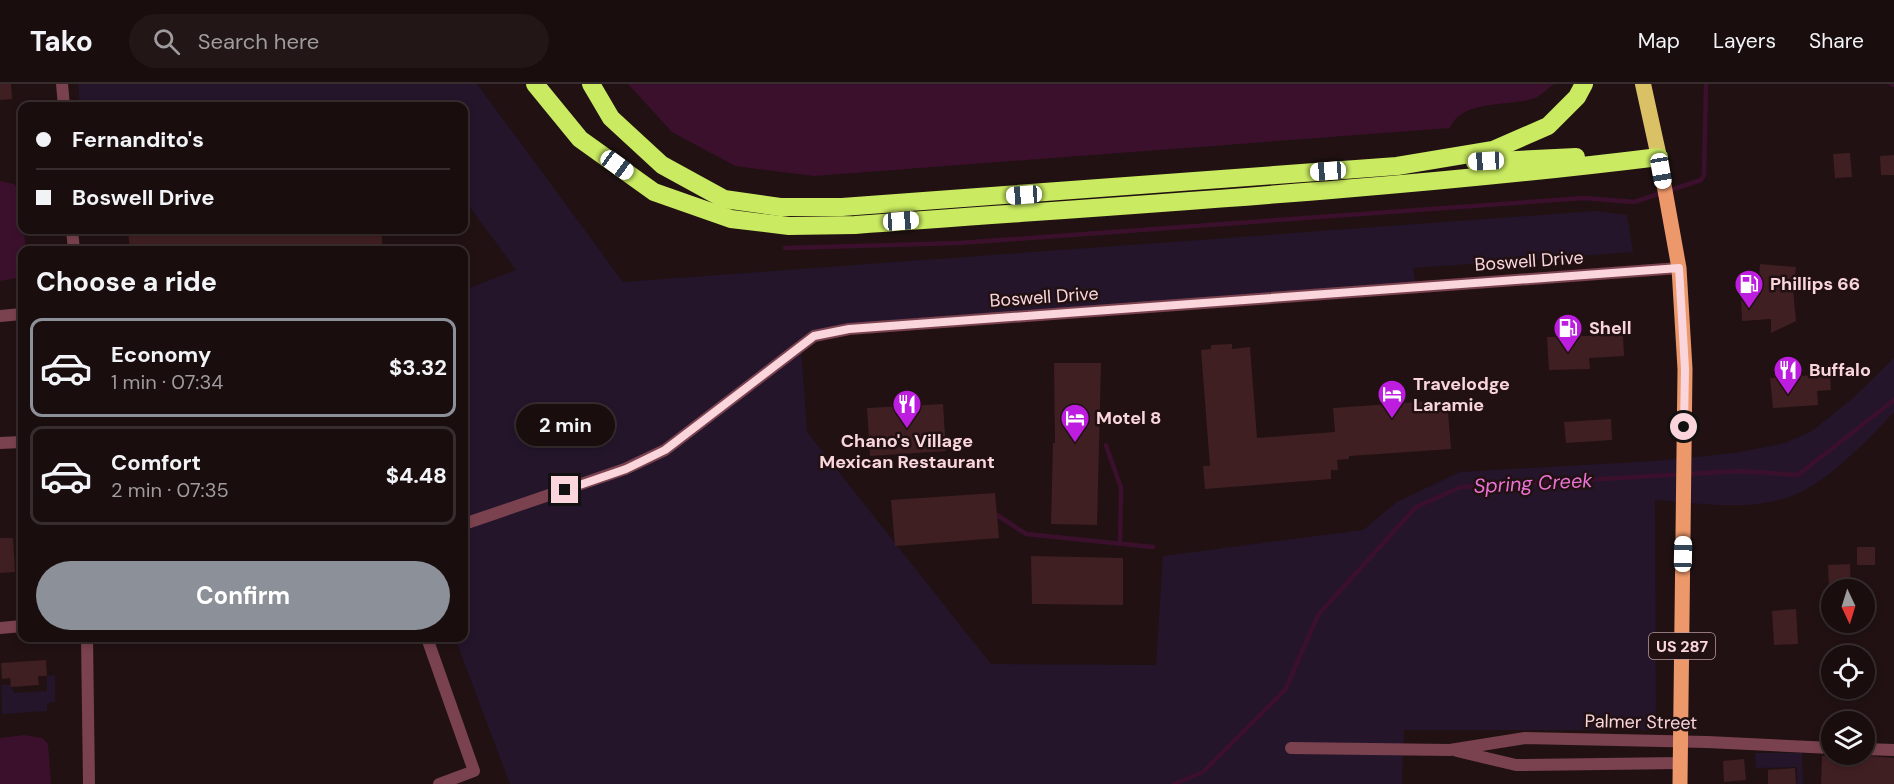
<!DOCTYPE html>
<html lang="en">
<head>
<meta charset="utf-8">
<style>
	:root { --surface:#190d0e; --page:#221617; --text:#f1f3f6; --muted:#9f9c9e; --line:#372d2e; --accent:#8c9099 }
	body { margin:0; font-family:"DM Sans",sans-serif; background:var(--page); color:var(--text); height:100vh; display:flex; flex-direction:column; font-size:22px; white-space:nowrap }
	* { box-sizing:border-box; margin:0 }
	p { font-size:20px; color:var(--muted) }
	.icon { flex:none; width:33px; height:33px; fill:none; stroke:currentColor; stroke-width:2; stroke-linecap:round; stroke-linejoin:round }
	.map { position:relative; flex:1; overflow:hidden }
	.panel { position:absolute; left:18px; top:162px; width:450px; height:396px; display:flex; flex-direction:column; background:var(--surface); border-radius:12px; box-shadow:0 3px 9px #0003,0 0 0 2px var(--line) }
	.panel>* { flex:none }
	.guide { position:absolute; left:18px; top:18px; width:450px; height:132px; border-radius:12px; box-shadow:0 3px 9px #0003,0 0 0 2px var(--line); display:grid; align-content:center; height:132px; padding:0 18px; background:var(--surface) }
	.needle { width:39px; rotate:176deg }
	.tools { position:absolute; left:1821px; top:495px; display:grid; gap:12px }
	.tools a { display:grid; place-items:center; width:54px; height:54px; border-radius:50%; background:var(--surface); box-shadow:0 3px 9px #0003,0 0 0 2px var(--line); font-size:30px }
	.end { position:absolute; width:27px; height:27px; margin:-14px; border:8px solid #fad6dc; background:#111; box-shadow:0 0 0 3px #111 }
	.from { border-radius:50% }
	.bubble { position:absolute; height:42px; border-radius:21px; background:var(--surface); box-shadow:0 3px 9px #0003,0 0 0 2px var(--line); font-size:20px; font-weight:700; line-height:42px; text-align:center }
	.car { position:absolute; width:18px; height:36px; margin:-18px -9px; border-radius:8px; box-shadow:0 0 4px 2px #0007; background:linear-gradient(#fff 24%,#345 0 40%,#fff 0 76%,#345 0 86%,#fff 0) }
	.guide b { display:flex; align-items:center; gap:21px; height:57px; font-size:22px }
	.guide b+b { border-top:2px solid var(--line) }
	.guide i { width:15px; height:15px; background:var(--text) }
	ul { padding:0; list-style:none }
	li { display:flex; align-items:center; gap:18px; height:99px; margin:0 12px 9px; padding:0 6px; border:3px solid var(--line); border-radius:12px }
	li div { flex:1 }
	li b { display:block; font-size:22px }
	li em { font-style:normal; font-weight:700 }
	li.current { border-color:var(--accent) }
	li>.icon { width:54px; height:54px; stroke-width:1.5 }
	h2 { padding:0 18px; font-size:27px; line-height:72px }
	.action { display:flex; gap:12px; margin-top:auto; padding:12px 18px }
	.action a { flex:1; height:69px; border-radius:36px; background:var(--accent); color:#fff; font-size:24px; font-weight:700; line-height:69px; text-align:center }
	header { display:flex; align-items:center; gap:36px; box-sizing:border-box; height:84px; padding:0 30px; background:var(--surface); border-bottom:2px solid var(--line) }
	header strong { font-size:28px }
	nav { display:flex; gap:33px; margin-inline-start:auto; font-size:21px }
	.search { width:420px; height:54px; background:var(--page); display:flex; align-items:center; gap:15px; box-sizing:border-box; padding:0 21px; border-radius:33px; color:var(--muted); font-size:22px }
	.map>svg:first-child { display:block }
	.green { fill:#24152b }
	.water { fill:#3b102c }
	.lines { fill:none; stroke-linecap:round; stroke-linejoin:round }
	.stream { stroke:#3b102c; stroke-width:4.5 }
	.building { fill:#401f22 }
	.minor { stroke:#7a424f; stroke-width:12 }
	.tertiary { stroke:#7a424f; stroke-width:12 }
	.primary { stroke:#ec986b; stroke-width:15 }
	.trunk { stroke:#dac166; stroke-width:16 }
	.motorway { stroke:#c9ea61; stroke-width:18 }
	.route { stroke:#fad6dc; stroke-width:8 }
	.labels { text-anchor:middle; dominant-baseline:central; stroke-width:5; stroke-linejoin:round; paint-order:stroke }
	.shield { fill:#211112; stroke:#b99b9f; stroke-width:1.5 }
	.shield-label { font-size:16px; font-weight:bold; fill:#fad6dc }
	.street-label { font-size:18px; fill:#fad6dc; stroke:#211112 }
	.poi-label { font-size:18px; font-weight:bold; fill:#fad6dc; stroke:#211112; text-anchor:start }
	.water-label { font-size:20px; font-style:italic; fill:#ec72d5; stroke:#211112 }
</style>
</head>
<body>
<header>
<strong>Tako</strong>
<div class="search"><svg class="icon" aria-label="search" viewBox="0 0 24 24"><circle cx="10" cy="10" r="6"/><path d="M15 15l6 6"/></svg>Search here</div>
<nav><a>Map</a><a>Layers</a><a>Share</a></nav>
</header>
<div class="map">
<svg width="1894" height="700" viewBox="0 0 1894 700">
	<rect width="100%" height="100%" fill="#211112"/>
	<g class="green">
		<path d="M78,0H477L623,198L1596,127L1627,131L1633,168L1413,184L1416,203L849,245L801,262L807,348L991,580L1156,581L1163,472L1363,446L1397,418L1460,388L1655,377L1735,369L1785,359L1812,347L1852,315L1894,274V328C1868,356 1828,398 1792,412C1749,428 1699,419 1655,416L1656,646H1404L1402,700H510L455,554H464V206L516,186L464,115V22H80Z"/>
		<polygon points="55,591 55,618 47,619 47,627 2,630 1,601 11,601 14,609 47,607 47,592"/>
		<polygon points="1755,669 1802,669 1803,700 1797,700 1797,683 1756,684"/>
	</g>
	<g class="water">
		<path d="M628,0H1554C1548,4 1542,11 1535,14C1510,23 1462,14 1450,44L814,92L735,82L672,48Z"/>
		<polygon points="0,97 14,100 19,107 26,166 22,166 22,193 0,197"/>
		<polygon points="24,651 42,654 48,660 51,700 0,700 0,654"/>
	</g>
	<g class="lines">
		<g class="stream">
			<polyline points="1891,0 1894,1"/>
			<polyline points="785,164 959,159 1584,114 1634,118 1701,96 1704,91 1706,0"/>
			<polyline points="1106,361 1121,404 1120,460"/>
			<polyline points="997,431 1026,450 1153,463"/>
			<polyline points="1174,700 1203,688 1285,606 1318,531 1416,423 1461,403 1740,387 1798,391 1894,316"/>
		</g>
	</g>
	<g class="building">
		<polygon points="0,0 11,0 12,15 0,16"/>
		<polygon points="1850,69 1852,93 1835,94 1833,70"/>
		<polygon points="1894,71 1894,91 1881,91 1880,72"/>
		<polygon points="128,146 381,146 383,166 130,166"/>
		<polygon points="1760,180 1796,183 1793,206 1796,237 1771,249 1771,235 1742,237 1741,215 1758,214"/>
		<polygon points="1623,251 1624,272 1589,274 1590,285 1549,286 1547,253"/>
		<polygon points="1232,260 1232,265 1250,263 1257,354 1335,348 1333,324 1447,316 1451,365 1349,372 1349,375 1337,376 1338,386 1331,386 1331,395 1205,405 1203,382 1210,382 1201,266 1211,265 1211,261"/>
		<polygon points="1054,279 1101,279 1097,441 1051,440 1053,359 1055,359"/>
		<polygon points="1830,290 1831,306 1817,307 1818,321 1773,324 1770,294"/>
		<polygon points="943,320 946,367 870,372 867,324"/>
		<polygon points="1611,335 1612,356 1566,359 1564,338"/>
		<polygon points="995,409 999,454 895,462 891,416"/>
		<polygon points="0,454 13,454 15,488 0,489"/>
		<rect x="1857" y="463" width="18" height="18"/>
		<polygon points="1031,472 1123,474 1123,521 1032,520"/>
		<polygon points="1850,480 1851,506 1829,506 1828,481"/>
		<polygon points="1796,525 1798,560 1774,561 1772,527"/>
		<polygon points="46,576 47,592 38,592 39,601 11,603 10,594 2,595 1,579"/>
		<polygon points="1858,671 1894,674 1894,700 1821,700 1822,672"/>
		<polygon points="1744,675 1746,696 1724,698 1723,677"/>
		<polygon points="1795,684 1796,700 1768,700 1768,686"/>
	</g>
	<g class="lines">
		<g class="minor">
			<polyline points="62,0 64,22"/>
			<polyline points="72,146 74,166"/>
			<polyline points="0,232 22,230"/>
			<polyline points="0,359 22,358"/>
			<polyline points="0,544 22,542"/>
			<polyline points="427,554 474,687 439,700"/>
			<polyline points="1291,664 1450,666 1525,654 1707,658 1832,664"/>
			<polyline points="1864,665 1894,666"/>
			<polyline points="1457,667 1516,681 1680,679"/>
		</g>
		<g class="tertiary">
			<polyline points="464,440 625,385 665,366 814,252 849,245 1679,184"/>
			<polyline points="87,554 89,700"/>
		</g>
		<polyline class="primary" points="1659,73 1679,184 1685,285 1680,700"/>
		<polyline class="trunk" points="1643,0 1659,73"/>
		<g class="motorway">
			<path d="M535,0L580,55L654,108L731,135L789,142L855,141C1123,121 1392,106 1659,73"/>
			<polyline points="591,0 611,34 662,81 724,115 780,123 842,123 1397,82 1493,66 1548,42 1577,13 1584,0"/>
			<polyline points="1475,78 1576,73"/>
		</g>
	</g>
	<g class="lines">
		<polyline class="route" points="565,406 626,385 665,366 814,252 849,245 1679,184 1685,285 1684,343"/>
	</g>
	<defs>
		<g id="fuel-pin" transform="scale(1.5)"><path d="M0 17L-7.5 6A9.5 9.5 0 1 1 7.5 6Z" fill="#bd1ddf" stroke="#211112"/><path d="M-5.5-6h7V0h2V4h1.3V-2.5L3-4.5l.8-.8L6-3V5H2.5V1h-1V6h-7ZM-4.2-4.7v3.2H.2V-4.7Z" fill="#fff"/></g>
		<g id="restaurant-pin" transform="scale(1.5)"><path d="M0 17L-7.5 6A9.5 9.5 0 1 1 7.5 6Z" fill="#bd1ddf" stroke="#211112"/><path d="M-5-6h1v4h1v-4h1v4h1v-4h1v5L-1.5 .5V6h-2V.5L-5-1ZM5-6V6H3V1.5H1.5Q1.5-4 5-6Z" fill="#fff"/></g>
		<g id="hotel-pin" transform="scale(1.5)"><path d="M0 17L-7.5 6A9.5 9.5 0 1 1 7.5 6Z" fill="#bd1ddf" stroke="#211112"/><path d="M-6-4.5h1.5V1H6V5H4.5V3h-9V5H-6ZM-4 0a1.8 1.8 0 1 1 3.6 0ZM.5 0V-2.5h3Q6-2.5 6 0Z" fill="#fff"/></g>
	</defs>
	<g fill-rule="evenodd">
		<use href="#fuel-pin" x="1749" y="200"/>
		<use href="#fuel-pin" x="1568" y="244"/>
		<use href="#restaurant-pin" x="1788" y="286"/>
		<use href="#hotel-pin" x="1392" y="310"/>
		<use href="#restaurant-pin" x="907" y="320"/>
		<use href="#hotel-pin" x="1075" y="334"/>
	</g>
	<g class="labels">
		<rect class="shield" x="1649" y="549" width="66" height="26" rx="4.5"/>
		<g class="shield-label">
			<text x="1682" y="562">US 287</text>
		</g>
		<g class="street-label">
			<text transform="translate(1529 177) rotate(-4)">Boswell Drive</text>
			<text transform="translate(1044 213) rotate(-4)">Boswell Drive</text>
			<text transform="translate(1641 638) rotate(1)">Palmer Street</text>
		</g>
		<g class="poi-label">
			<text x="1770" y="200">Phillips 66</text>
			<text x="1589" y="244">Shell</text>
			<text x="1809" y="286">Buffalo</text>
			<text x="1413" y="300">Travelodge<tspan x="1413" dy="21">Laramie</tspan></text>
			<text x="1096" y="334">Motel 8</text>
			<text x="907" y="357" text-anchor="middle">Chano's Village<tspan x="907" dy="21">Mexican Restaurant</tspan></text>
		</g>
		<g class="water-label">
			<text transform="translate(1533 399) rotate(-3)">Spring Creek</text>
		</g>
	</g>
</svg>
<div class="tools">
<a><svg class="needle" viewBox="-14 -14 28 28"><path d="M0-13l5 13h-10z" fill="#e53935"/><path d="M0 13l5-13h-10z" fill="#9f9c9e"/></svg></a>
<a><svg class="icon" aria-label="locate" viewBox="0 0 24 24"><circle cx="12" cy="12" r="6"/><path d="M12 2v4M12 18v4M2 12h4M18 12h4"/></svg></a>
<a><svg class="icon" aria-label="layers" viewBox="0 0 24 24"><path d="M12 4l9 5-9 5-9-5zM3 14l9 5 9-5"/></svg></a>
</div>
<i class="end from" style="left:1684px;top:343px"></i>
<i class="end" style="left:565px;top:406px"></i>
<div class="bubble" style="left:516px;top:320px;width:99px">2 min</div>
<i class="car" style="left:1486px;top:77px;rotate:267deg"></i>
<i class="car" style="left:617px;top:81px;rotate:126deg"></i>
<i class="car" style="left:1328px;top:87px;rotate:266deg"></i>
<i class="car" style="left:1661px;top:87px;rotate:170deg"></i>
<i class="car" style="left:1024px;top:111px;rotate:266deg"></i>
<i class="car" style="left:901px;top:137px;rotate:86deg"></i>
<i class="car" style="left:1683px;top:470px;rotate:1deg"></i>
<div class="guide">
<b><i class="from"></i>Fernandito's</b>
<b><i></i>Boswell Drive</b>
</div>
<section class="panel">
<h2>Choose a ride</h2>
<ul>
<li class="current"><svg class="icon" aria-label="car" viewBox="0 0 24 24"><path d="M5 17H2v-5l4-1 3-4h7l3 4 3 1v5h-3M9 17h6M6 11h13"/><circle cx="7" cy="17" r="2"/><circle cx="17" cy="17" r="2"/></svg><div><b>Economy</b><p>1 min · 07:34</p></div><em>$3.32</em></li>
<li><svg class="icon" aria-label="car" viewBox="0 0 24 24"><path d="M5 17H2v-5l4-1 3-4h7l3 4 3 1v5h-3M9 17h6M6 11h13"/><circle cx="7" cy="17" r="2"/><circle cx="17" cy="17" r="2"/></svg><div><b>Comfort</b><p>2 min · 07:35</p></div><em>$4.48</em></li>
</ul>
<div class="action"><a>Confirm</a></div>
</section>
</div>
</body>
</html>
